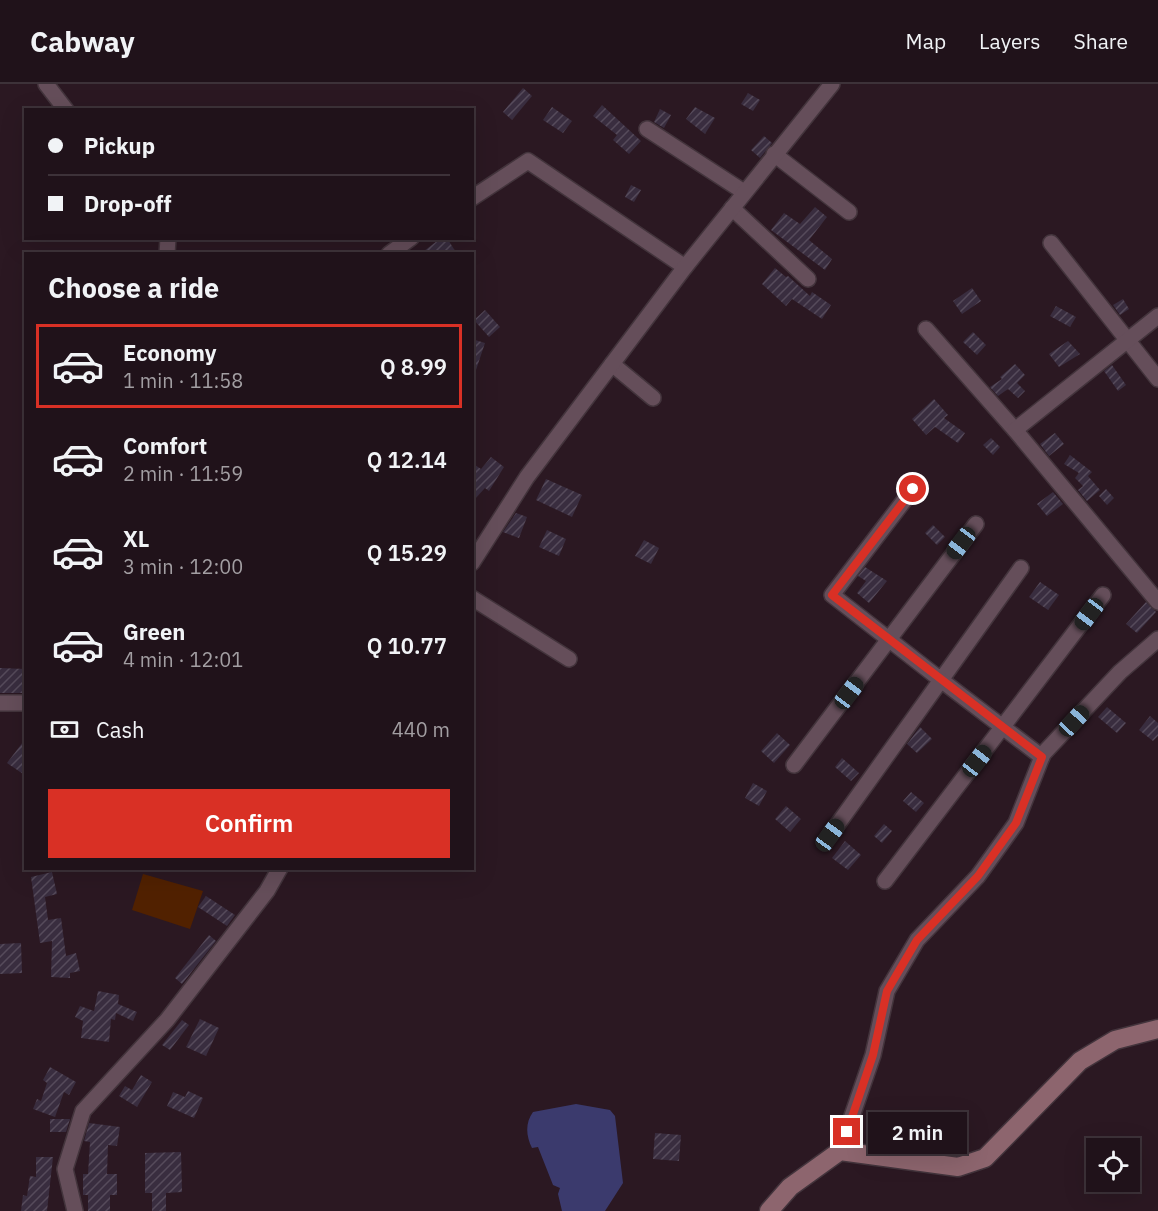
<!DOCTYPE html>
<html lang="en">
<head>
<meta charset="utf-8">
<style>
	:root { --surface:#20121a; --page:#281b23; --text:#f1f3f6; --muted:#a29ea2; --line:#3d3239; --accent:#d93025 }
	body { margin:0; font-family:"IBM Plex Sans",sans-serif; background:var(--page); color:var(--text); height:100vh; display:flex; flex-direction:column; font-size:22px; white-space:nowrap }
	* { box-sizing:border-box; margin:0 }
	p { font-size:20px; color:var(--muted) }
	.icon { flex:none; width:33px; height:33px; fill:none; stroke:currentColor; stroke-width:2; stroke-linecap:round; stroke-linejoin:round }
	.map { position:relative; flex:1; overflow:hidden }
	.panel { position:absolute; left:24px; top:168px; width:450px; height:618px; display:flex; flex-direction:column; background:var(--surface); border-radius:0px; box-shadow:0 6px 24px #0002,0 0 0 2px var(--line) }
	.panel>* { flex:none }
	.guide { position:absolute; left:24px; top:24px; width:450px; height:132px; border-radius:0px; box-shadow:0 6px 24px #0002,0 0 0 2px var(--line); display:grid; align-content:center; height:132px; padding:0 24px; background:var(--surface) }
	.tools { position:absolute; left:1086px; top:1054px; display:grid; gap:12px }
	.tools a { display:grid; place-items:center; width:54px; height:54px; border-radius:0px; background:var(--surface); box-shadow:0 6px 24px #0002,0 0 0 2px var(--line); font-size:30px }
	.end { position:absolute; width:27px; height:27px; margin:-14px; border:8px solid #d93025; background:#fff; box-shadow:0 0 0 3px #fff }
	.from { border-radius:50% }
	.bubble { position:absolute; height:42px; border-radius:0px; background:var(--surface); box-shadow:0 6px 24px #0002,0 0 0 2px var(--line); font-size:20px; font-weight:600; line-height:42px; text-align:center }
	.car { position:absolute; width:18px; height:36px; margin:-18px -9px; border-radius:8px; box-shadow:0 0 4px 2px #0007; background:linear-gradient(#222 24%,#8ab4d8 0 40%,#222 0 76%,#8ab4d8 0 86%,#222 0) }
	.guide b { display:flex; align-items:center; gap:21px; height:57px; font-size:22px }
	.guide b+b { border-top:2px solid var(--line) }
	.guide i { width:15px; height:15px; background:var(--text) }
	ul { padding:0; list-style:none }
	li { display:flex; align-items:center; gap:18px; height:84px; margin:0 12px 9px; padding:0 12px; border:3px solid transparent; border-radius:0px }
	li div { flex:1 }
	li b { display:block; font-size:22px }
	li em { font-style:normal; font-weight:600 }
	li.active { border-color:var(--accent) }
	li>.icon { width:54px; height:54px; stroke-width:1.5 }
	h2 { padding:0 24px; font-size:27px; line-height:72px }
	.pay { display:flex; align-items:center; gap:15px; height:66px; padding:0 24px; font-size:22px }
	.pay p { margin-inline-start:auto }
	.primary-button { display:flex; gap:12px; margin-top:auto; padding:12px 24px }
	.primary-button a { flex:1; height:69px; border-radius:0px; background:var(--accent); color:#fff; font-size:24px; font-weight:600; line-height:69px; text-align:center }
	header { display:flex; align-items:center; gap:36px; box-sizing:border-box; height:84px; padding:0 30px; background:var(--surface); border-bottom:2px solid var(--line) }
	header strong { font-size:28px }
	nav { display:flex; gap:33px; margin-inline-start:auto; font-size:21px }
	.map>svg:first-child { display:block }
	.garden { fill:#512100 }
	.water { fill:#3b3a6d }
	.building { fill:url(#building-hatch) }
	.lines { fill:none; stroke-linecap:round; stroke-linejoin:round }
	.street-casing { stroke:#43343c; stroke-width:18 }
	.secondary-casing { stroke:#43343c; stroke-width:21 }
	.street { stroke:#654e5a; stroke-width:15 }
	.secondary { stroke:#8d656e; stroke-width:18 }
	.route { stroke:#d93025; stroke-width:8 }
</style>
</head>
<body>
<header>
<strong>Cabway</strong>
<nav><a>Map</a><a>Layers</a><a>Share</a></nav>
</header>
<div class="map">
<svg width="1158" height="1127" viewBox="0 0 1158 1127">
	<defs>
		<pattern id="building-hatch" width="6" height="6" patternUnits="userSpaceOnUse" patternTransform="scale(1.5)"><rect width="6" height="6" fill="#392d3f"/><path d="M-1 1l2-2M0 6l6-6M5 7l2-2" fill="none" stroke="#564b5b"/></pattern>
	</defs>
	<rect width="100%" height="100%" fill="#2b1822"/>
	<polygon class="garden" points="143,790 203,807 190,845 132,826"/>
	<path class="water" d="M576,1020L610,1026L615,1032L623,1099L605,1127H562L558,1110L560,1104L553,1101L538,1063L532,1064C526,1052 525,1039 533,1028Z"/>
	<g class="building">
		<polygon points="523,4 532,12 512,36 503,28"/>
		<polygon points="748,9 760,16 753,27 741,20"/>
		<polygon points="602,21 641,57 629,70 613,56 617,51 593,32"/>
		<polygon points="552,23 572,37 563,49 543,36"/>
		<polygon points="695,23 715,34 705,50 686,35"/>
		<polygon points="660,25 671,31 664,44 654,38"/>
		<polygon points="764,52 772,59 760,74 751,66"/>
		<polygon points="631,101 641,106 634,118 625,113"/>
		<polygon points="815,123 827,133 809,156 832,175 825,186 771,146 784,129 800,140"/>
		<polygon points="441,154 447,154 457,170 420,170"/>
		<polygon points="775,184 786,193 788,192 810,212 812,208 831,221 822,235 792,215 786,222 762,200"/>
		<polygon points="972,204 981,217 962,230 953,217"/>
		<polygon points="1123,215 1129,225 1120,231 1113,221"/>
		<polygon points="1056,222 1076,233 1070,243 1050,232"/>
		<polygon points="485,226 500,243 489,253 474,236"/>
		<polygon points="973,248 986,261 977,271 963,258"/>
		<polygon points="472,255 485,259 474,292 472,291"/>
		<polygon points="1068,257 1080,270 1059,283 1049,270"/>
		<polygon points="1015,280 1025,291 1017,299 1025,307 1018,314 1008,305 998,312 990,303 1002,295 1000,293"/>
		<polygon points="1112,281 1126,301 1118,307 1104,287"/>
		<polygon points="934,315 948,331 944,334 965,349 958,359 935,343 926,351 912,335"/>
		<polygon points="1055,349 1064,360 1049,372 1040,360"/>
		<polygon points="991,354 1000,363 993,371 983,361"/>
		<polygon points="1070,371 1092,388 1088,392 1100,406 1087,417 1078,406 1083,402 1075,394 1079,389 1064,380"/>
		<polygon points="491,373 504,383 489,407 485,404 472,418 472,379 481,385"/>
		<polygon points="546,395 582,411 572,433 536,416"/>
		<polygon points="1106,405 1114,414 1107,421 1099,412"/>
		<polygon points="1053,408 1063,420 1047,432 1037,420"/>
		<polygon points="516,429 527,433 519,454 503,448"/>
		<polygon points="933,441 945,453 937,461 925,449"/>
		<polygon points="547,446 566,455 559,472 539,463"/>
		<polygon points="644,456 659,464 651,480 635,472"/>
		<polygon points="865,483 887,497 869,519 857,509 866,497 858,492"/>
		<polygon points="1040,498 1059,511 1048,526 1029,513"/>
		<polygon points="1146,518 1156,528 1137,549 1126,540"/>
		<polygon points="0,584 26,585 26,609 0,609"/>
		<polygon points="1107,623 1126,639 1117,649 1098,633"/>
		<polygon points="1150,632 1158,639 1158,652 1153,657 1139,646"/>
		<polygon points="920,643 932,655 917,669 907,660"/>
		<polygon points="777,649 790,661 774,679 761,667"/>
		<polygon points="26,654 26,692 7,679"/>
		<polygon points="842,674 859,689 851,697 835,683"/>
		<polygon points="753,699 767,707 759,722 745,714"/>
		<polygon points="911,708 924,719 916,728 903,717"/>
		<polygon points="786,722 801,735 790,748 775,735"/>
		<polygon points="884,740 892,747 882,759 874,752"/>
		<polygon points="845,757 861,771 848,786 832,774"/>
		<polygon points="52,788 57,810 45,813 48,836 61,834 66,872 76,869 80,887 70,889 70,894 51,893 52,857 40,859 31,793"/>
		<polygon points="206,812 235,831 227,842 198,823"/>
		<polygon points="209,851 216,857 182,900 175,894"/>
		<polygon points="21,859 22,889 0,890 0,860"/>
		<polygon points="98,907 119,911 118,920 137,928 133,937 116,929 115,936 111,935 109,958 81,954 83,937 75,933 80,922 94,927"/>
		<polygon points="200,935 219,944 206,972 186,963"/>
		<polygon points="182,936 189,941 170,966 162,961"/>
		<polygon points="50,983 76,998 69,1011 64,1008 55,1033 33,1025 37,1015 41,1017 47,999 43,996"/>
		<polygon points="141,991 152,998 137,1023 119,1012 125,1002 132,1006"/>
		<polygon points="188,1007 203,1014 194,1034 167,1022 173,1008 185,1013"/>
		<polygon points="50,1035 70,1035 66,1048 50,1048"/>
		<polygon points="89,1039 120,1043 117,1062 108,1061 107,1090 117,1090 117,1111 110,1111 110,1127 88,1127 88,1111 83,1111 83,1090 88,1090 90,1058 84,1057"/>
		<polygon points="655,1049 681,1051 679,1077 653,1075"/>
		<polygon points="181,1068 182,1108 166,1109 166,1127 152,1127 152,1109 145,1109 145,1069"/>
		<polygon points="36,1073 53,1073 47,1127 21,1127 23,1111 27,1112 30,1092 36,1093"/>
	</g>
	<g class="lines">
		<g class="street-casing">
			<g id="street">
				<polyline points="46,0 66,26"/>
				<polyline points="647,45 744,108"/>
				<polyline points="774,70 849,128"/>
				<polyline points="472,114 528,77 685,183"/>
				<polyline points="732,124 808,195"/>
				<polyline points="1051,159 1158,295"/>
				<polyline points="167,170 168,154"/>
				<polyline points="389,170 411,154"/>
				<polyline points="926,245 1015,346 1158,518"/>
				<polyline points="612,280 653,314"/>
				<polyline points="1015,346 1158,232"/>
				<polyline points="913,405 832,511 941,596 1021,484"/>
				<polyline points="472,479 527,393 685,183 832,0"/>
				<polyline points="472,514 569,575"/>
				<polyline points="0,619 26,619"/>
				<polyline points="794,681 976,440"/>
				<polyline points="830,751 941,596 1042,673"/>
				<polyline points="885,797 1103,511"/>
				<polyline points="840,1067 873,971 887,907 917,856 978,792 1016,739 1043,670 1120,588 1158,555"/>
				<polyline points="75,1127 65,1085 83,1027 167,936 267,807 280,784"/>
			</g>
		</g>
		<g class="secondary-casing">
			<polyline id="secondary" points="769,1127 790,1103 840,1067 958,1083 985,1074 1080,977 1115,956 1158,945"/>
		</g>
		<use href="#street" class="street"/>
		<use href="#secondary" class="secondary"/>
	</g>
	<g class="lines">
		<polyline class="route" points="847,1048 873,971 887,907 917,856 978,792 1016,739 1042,673 832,511 913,405"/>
	</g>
</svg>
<div class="tools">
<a><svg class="icon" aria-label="locate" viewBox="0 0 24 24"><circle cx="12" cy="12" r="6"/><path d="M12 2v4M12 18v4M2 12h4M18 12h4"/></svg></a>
</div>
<i class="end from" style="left:913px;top:405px"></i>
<i class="end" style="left:847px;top:1048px"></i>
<div class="bubble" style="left:868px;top:1028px;width:99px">2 min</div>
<i class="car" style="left:961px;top:459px;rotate:217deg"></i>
<i class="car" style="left:1089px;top:530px;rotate:217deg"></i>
<i class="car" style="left:849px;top:609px;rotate:37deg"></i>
<i class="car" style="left:1074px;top:637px;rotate:43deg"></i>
<i class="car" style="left:977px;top:677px;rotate:38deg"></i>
<i class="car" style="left:830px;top:751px;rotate:36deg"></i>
<div class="guide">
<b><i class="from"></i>Pickup</b>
<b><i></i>Drop-off</b>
</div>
<section class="panel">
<h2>Choose a ride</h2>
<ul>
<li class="active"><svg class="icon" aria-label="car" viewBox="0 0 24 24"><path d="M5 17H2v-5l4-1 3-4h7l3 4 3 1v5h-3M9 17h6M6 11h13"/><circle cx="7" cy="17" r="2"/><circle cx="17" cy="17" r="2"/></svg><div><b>Economy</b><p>1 min · 11:58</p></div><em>Q 8.99</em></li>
<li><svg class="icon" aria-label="car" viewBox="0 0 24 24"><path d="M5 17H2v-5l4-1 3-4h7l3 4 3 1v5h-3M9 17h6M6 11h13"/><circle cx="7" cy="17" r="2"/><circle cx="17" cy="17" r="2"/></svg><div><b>Comfort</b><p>2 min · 11:59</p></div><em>Q 12.14</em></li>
<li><svg class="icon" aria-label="car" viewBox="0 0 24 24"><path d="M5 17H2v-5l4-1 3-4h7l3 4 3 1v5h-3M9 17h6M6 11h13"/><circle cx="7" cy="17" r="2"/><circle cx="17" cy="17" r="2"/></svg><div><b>XL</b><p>3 min · 12:00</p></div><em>Q 15.29</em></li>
<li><svg class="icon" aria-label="car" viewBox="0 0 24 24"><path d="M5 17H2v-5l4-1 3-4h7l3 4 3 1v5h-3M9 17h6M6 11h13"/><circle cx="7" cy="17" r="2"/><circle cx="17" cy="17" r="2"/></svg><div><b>Green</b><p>4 min · 12:01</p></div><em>Q 10.77</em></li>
</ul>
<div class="pay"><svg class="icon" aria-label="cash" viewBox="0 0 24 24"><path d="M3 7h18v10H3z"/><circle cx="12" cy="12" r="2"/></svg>Cash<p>440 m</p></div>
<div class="primary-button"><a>Confirm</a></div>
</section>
</div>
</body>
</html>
